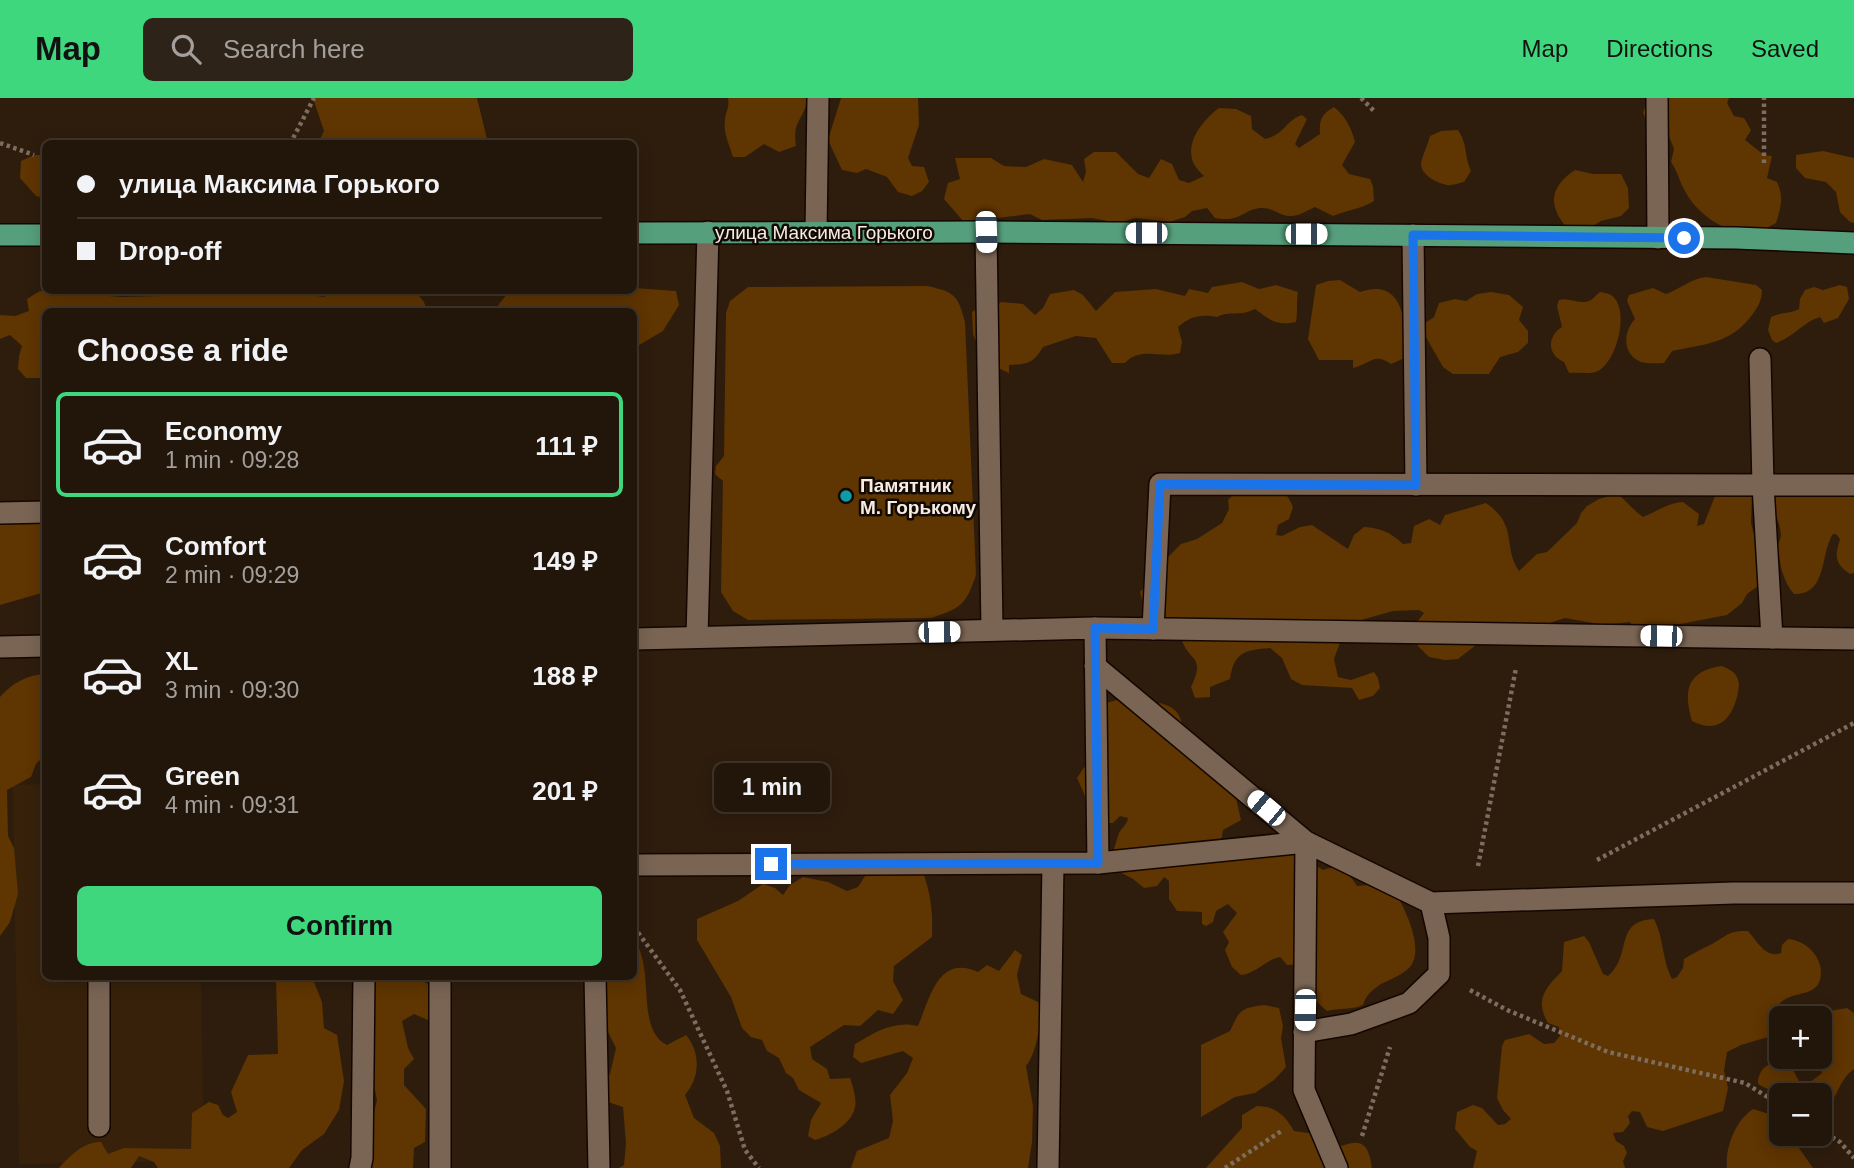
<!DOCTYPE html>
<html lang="en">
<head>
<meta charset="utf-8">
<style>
	:root { --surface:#22160a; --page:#2e2318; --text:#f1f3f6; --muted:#a29f9c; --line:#3f352b; --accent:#3fd77d }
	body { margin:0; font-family:Helvetica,sans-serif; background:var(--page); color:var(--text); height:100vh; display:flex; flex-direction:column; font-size:26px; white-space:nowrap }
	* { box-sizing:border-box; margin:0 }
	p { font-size:23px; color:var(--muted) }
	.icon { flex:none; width:38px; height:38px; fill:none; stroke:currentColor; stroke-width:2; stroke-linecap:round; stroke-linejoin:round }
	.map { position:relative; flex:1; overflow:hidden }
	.details { position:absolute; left:42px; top:210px; width:595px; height:672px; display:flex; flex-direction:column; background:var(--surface); border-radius:10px; box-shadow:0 4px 18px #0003,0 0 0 2px var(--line) }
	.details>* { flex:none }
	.top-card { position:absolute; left:42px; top:42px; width:595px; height:154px; border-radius:10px; box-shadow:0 4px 18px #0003,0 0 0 2px var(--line); display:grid; align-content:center; height:154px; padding:0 35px; background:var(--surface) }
	.controls { position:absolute; left:1769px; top:908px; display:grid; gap:14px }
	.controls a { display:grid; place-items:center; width:63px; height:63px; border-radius:10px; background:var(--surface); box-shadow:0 4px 18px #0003,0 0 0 2px var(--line); font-size:35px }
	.end { position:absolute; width:32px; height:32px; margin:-16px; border:9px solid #1a73e8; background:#fff; box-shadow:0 0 0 4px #fff }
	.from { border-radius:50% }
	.bubble { position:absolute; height:49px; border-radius:10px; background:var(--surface); box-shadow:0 4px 18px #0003,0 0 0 2px var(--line); font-size:23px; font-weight:800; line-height:49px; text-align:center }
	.car { position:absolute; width:21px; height:42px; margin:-21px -10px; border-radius:9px; box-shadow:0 0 5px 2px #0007; background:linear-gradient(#fff 24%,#345 0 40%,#fff 0 76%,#345 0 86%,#fff 0) }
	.top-card b { display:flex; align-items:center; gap:24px; height:66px; font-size:26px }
	.top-card b+b { border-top:2px solid var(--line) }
	.top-card i { width:18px; height:18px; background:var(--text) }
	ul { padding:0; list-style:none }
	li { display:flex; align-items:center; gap:21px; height:105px; margin:0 14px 10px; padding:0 21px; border:4px solid transparent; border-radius:10px }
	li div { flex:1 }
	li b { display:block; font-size:26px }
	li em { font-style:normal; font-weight:800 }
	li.active { border-color:var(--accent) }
	li>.icon { width:63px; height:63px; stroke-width:1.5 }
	h2 { padding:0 35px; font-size:32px; line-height:84px }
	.action { display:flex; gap:14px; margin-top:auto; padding:14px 35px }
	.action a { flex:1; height:80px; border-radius:10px; background:var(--accent); color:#111; font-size:28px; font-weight:800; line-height:80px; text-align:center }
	header { display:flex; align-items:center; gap:42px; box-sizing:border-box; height:98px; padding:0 35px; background:var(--accent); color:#111 }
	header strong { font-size:33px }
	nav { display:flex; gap:38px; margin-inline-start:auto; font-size:24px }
	.search { width:490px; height:63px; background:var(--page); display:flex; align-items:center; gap:18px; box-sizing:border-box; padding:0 24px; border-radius:10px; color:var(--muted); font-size:26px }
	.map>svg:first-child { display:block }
	.built { fill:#37210b }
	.green { fill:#5f3501 }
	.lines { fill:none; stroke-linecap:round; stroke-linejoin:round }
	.minor-casing { stroke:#150700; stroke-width:24 }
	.major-casing { stroke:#150700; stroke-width:24 }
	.path { stroke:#7c6d5f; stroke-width:4.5; stroke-dasharray:3.5 3.5; stroke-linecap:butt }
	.minor { stroke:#7a6554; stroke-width:21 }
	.major { stroke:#559f7c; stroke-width:21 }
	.route { stroke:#1a73e8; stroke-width:9 }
	.culture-dot { fill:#0f9aa8; stroke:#100904; stroke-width:2.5 }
	.labels { text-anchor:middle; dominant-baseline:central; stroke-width:5; stroke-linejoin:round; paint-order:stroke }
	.street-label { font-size:19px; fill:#f8ece2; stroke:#100904 }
	.poi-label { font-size:19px; font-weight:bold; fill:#f8ece2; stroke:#100904; text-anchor:start }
</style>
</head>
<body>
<header>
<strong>Map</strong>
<div class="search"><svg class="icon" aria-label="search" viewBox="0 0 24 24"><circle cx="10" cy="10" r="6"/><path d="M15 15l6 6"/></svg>Search here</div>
<nav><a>Map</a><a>Directions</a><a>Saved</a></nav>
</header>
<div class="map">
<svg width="1854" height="1070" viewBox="0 0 1854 1070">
	<rect width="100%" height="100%" fill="#2e1d0d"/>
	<polygon class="built" points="45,686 46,878 201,879 204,1063 19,1066 13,687"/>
	<g class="green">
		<polygon points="313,0 477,0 488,45 318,45 324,33"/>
		<path d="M728,0H807C805,22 792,21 796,48L779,54L764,46L745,59H733C730,48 723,35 725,23C725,14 730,10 728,0Z"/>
		<polygon points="841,0 918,0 919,27 908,60 912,68 924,69 929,84 922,93 912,98 898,94 887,79 866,71 857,75 842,72 828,42"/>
		<path d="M1648,0H1729L1727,5L1734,18L1744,20L1751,32L1745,42L1764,57L1772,58L1767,80L1777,84C1784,99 1781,109 1776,125C1770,128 1762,133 1756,134C1728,138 1697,117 1685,93C1679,83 1678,74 1671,64L1674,51L1667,33L1648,25L1643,15Z"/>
		<path d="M1334,9C1346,19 1351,29 1355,44L1342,67L1349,76L1370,81L1373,88L1374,103C1361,111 1347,112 1333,118L1315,109C1308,112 1298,119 1289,118C1281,118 1272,110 1263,110C1243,110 1243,125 1215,120L1207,110L1192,113L1185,119L1169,124L1136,120L1118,125L1092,120L1042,122L1030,116L964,124L944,101L948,85L960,81L955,60H991L1004,68L1026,69L1044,61L1072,67L1083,84L1086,74L1084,61L1094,54H1116L1138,76L1149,80L1161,61L1172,66L1179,82L1189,85L1204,78C1200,74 1195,69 1193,64C1185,43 1204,21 1219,10L1236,11L1251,18L1252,31L1265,41C1284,37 1286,22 1302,17L1307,21L1295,46L1299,50L1320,36C1319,21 1322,16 1334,9Z"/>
		<path d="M1458,32C1468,47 1464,57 1471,73L1464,84C1459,85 1452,88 1447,87C1437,85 1421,77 1421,66C1421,62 1428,46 1430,38L1441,33Z"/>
		<polygon points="1823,53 1854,60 1854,125 1850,124 1840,114 1836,94 1826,84 1805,80 1796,70 1796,57"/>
		<polygon points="34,57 45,57 45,100 36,98 20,80 21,63"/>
		<path d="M1575,72L1593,76H1621L1628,90L1629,110L1621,118L1601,123L1588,131L1572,135C1549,112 1546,91 1575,72Z"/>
		<path d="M1706,179L1756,187L1762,192C1762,202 1758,209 1752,217C1731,246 1704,246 1672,253L1664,265C1657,265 1647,266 1641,264C1622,256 1623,234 1635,221L1627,203L1629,197L1653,190L1666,196C1680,191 1690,181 1706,179Z"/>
		<path d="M1340,182L1360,194C1405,178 1406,228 1407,259L1391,266C1374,254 1371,266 1353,270V262H1319L1308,241L1316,187L1328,183Z"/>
		<path d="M1242,184L1259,191L1276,187L1298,194C1296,204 1298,213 1296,224C1276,228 1270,222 1255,211C1240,219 1230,212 1217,219C1200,216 1191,218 1178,229L1182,244L1180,255C1161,261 1141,248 1125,265H1112L1096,240L1076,238L1043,249C1033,266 1027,266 1009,267V275L1000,271L993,259L979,252L973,236L972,214L980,208L993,211L1001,204L1023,206L1035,217L1043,210L1050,196L1074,192L1083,197L1096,213L1115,194L1156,191L1185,198L1189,191L1208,195L1212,189Z"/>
		<path d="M1840,187L1847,189L1849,201L1838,220L1824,225L1820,219C1803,224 1794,239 1776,245L1772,242L1768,232L1771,219C1781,214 1789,216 1799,211L1800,201L1805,192L1814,189L1823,192Z"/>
		<path d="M927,188C955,194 958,197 965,224L976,477C966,507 961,510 931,520L748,522L733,513L721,494L723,383L715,376L716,368L724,358L726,215L730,203L748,189Z"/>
		<polygon points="634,190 676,193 679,207 663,233 634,250 634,214 496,214 496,210 507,196 521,193 634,192"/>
		<polygon points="220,192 259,194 282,193 324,199 333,193 343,196 362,197 415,193 424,204 427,213 46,214 45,280 26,280 18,271 19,258 22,248 10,237 0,241 0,217 15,218 29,213 27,201 40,193 122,199 163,198 193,193 211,194"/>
		<polygon points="1491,194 1509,197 1523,209 1519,222 1528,233 1528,245 1518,254 1500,259 1489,276 1453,276 1443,269 1423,234 1425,225 1434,219 1439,205 1455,201 1466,203 1477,196"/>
		<path d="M1600,194C1601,194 1610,196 1611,197C1631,210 1617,266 1596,274C1589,276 1577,274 1569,275L1564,264C1547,257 1547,238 1562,229L1557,208L1559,202C1569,199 1580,208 1591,202C1594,200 1597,196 1600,194Z"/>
		<path d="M1776,387L1854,395V475L1850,476C1834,465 1835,458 1840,441L1836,436H1833C1820,455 1828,497 1794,496C1783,484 1779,464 1778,448C1778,444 1781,441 1781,437C1780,425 1775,416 1772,405Z"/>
		<path d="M1271,392C1284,392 1288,397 1293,409L1289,421L1278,427L1276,437L1282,438L1300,429L1312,427L1348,451L1354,437L1364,429C1381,430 1390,434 1403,446L1411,445L1414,428L1429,421L1440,427L1445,417L1486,405C1519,428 1502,448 1519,473L1537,456L1547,454L1577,425L1581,415L1587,408L1599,401L1617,396C1627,403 1633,412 1643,419C1658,413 1667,405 1683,404L1699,416L1697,428L1704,426L1717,393L1744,394L1752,398L1751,425L1755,440V457L1762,476L1758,488L1747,496L1742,505L1727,517L1680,526L1658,528L1635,534L1630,524L1604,527L1565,520L1540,528L1490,536L1458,561L1445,562L1429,559L1418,548V523L1424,515L1419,512L1393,513L1358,523L1341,542L1334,561L1338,579L1351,582L1374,574L1378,580L1380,590L1373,598L1359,602L1352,590L1302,587L1291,581L1282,560L1270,550C1245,552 1234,554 1230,581L1210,589V599L1195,600L1191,589C1207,556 1187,564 1181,539L1145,515L1140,494L1149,483L1156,459L1169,458L1181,446L1197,441L1222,425L1229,411L1228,402L1232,398Z"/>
		<polygon points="39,424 45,427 45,494 0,507 0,426"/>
		<path d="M1722,568C1729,571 1736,574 1738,582C1740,587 1738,594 1737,599C1731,622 1717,636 1692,623C1683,592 1687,573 1722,568Z"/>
		<path d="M45,576V657L36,666L31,679L7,692L8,738L14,750L18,796L10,824L0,838V599C12,585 27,577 45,576Z"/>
		<path d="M1117,602L1149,613L1160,605C1186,612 1179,625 1186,644C1189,653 1198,664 1204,673C1211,682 1225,689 1235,696L1241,722L1223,732L1221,744C1252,756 1264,764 1297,755L1323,772C1338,766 1349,774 1357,788L1368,787L1398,799C1407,816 1424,851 1410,869C1404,876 1389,882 1381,886C1372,892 1366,897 1363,907C1352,912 1339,910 1327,913L1318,905L1305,866L1287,867L1280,859C1265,862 1257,875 1241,877L1232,869L1225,852L1229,844L1223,834L1237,815L1228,806L1216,813L1213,824L1206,828L1202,826V814L1177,813L1169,801V783L1164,779L1157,788L1144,790L1133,781L1112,770C1110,761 1116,744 1119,735C1122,729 1127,727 1128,720L1120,718L1113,725H1097L1077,680L1085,668L1106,605Z"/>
		<path d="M923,774C931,797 933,815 932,839L894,868L893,883L903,902L893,916L878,912L860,928L844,927L810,949L812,961L827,971L830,981L850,980C853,989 858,1003 854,1013C848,1028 829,1038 815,1042L808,1038L811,1022L821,1005L799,992L793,980L786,975L779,960L767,953L762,942L751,939L742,930L731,899L697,842V821L738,803L763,786L775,790L783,797L790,787L803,779L828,784L847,793L858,789L867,775Z"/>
		<path d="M1654,821C1664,840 1662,863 1672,881L1677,879L1683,870L1684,861C1692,856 1701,851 1710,847C1726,839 1727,832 1748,833C1757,843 1766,861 1781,855L1782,847L1788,841C1800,842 1809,848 1816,858C1819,864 1821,868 1821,874C1821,901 1795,891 1780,905L1778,936L1741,947L1727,954L1724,973L1728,990L1723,1013L1663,1033L1647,1029L1640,1014L1632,1013L1628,1018L1630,1025L1623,1034L1613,1035L1616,1043L1624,1048L1627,1055L1623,1063L1625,1070H1473L1477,1053L1470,1049L1455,1031L1457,1014L1473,1007L1482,1010L1498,1027L1505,1026L1511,1021L1503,1012L1497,1000L1502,948L1505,942L1529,936L1544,946L1554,945L1560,938L1559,929L1548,925C1534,901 1546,890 1562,873L1564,844L1584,838L1589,844L1603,876L1608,878C1633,857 1613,823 1654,821Z"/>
		<path d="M634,841C656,873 635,931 667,947L686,937C701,955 700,980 685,997L694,1020L714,1035L720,1048L721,1070H619L624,1067L626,1045L623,1009L608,1004L597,983L610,976L616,950L605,928L584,905V890L591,879L634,878Z"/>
		<path d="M1015,852L1022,857L1017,877L1021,896L1038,904L1045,917C1036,934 1038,953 1026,968L1033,1008L1032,1044L1028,1070H851L857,1053L889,1040L893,1023L890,997L907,975L913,960L903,953L861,965L853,959L855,946C875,934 895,922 918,928C930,900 938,856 978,874L987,867L999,873Z"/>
		<path d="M235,879H312L322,904L324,930L337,937L344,983L339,1012L324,1036L302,1052L289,1070H158L154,1064L139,1058L131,1070H59C70,1058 84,1043 101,1044L108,1056L124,1050L191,1051L192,1015L209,1004L218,1007L223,1017L228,1020L237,1014L231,994L248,957L278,956L276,880Z"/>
		<polygon points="371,879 414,879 430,887 430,923 414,916 402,923 408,950 414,961 404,971 404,987 426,1011 425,1044 414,1050 413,1070 360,1070 377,1002 372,978 352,942 363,894"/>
		<path d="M1264,907L1279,910L1283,928L1281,940L1286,969L1274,982L1255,995L1235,999L1201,1019V947L1230,933C1240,912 1240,910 1264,907Z"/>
		<path d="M1847,910L1854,915V971C1837,983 1838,1003 1822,1013L1820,1011V998C1800,998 1775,997 1758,986C1758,968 1773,962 1789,964L1801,987L1804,989L1822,975L1819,966L1812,959H1820V920H1816L1830,913Z"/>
		<path d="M1257,1008C1275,1008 1285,1017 1294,1033L1329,1038L1342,1048C1364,1039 1369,1049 1372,1070H1206L1242,1030V1017Z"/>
		<path d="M1753,1011L1779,1019L1781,1024L1782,1036H1789L1813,1070H1727C1725,1050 1735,1023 1753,1011Z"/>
	</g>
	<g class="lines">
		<g class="minor-casing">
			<g id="minor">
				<polyline points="1657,0 1658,140"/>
				<polyline points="816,134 818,0"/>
				<polyline points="986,134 992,532"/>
				<polyline points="1413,137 1416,387"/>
				<polyline points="1760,261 1763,387 1772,540"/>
				<polyline points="0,415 46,414"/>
				<polyline points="1095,530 1854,541"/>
				<polyline points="1153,531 1160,386 1854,387"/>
				<polyline points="697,539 708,134"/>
				<polyline points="634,541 1095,530 1098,765 634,767"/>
				<polyline points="0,549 46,548"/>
				<polyline points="1095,568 1306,744 1431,805 1734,795 1854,795"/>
				<polyline points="1098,765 1306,744 1304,992 1337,1070"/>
				<polyline points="99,878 99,1028"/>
				<polyline points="595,878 599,1070"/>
				<polyline points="1304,934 1351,926 1409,905 1439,876 1439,840 1431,805"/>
				<polyline points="360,1070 362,1060 364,878"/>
				<polyline points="440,1070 440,878"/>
				<polyline points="1048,1070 1053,766"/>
			</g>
		</g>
		<g class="major-casing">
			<g id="major">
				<polyline points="634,135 986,134 1736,140 1854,145"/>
				<polyline points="0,137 46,137"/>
			</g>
		</g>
		<g class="path">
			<polyline points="1361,0 1374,13"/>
			<polyline points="0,45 34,57"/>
			<polyline points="290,46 314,0"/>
			<polyline points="1764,65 1764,0"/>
			<polyline points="1597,762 1854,625"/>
			<polyline points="1478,768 1516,570"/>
			<polyline points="634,829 680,892 727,993 745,1052 759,1070"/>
			<polyline points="1470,892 1507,912 1608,954 1745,985 1782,1008"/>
			<polyline points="1820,1032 1840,1044 1854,1060"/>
			<polyline points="1362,1038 1390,949"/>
			<polyline points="1225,1070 1283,1032"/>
		</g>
		<use href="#minor" class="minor"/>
		<use href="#major" class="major"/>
	</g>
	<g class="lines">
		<polyline class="route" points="771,766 1098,765 1095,530 1153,531 1160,386 1416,387 1413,137 1684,140"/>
	</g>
	<circle class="culture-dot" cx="846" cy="398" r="7"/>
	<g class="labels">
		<g class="street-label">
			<text x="824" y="134">улица Максима Горького</text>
		</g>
		<g class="poi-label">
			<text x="860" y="387">Памятник<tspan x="860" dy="22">М. Горькому</tspan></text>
		</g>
	</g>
</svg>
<div class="controls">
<a>+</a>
<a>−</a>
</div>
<i class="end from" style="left:1684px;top:140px"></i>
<i class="end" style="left:771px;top:766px"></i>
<div class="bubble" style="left:714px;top:665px;width:116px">1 min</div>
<i class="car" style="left:986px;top:134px;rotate:178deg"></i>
<i class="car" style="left:1146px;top:135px;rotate:270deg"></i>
<i class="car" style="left:1306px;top:136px;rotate:90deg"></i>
<i class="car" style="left:939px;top:534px;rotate:89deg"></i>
<i class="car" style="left:1661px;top:538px;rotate:271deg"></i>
<i class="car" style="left:1266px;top:710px;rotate:310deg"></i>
<i class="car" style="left:1305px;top:912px;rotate:181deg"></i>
<div class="top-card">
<b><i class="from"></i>улица Максима Горького</b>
<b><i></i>Drop-off</b>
</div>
<section class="details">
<h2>Choose a ride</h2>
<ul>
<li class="active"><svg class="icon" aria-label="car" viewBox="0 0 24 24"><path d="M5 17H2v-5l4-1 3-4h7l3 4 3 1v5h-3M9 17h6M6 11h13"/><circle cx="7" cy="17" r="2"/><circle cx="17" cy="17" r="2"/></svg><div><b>Economy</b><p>1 min · 09:28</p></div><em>111 ₽</em></li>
<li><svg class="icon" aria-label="car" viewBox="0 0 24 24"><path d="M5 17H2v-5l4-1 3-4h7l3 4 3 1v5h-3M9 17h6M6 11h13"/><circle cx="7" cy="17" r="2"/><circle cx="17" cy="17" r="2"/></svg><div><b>Comfort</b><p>2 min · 09:29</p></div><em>149 ₽</em></li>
<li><svg class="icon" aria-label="car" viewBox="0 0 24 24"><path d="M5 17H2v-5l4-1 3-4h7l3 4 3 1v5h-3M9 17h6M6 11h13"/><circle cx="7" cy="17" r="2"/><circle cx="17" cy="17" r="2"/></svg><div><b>XL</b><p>3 min · 09:30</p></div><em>188 ₽</em></li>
<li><svg class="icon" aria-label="car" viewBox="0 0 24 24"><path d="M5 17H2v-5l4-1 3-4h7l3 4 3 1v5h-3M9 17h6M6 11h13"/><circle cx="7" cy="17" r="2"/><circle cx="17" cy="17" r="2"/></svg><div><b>Green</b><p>4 min · 09:31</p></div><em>201 ₽</em></li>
</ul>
<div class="action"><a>Confirm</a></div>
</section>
</div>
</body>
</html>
